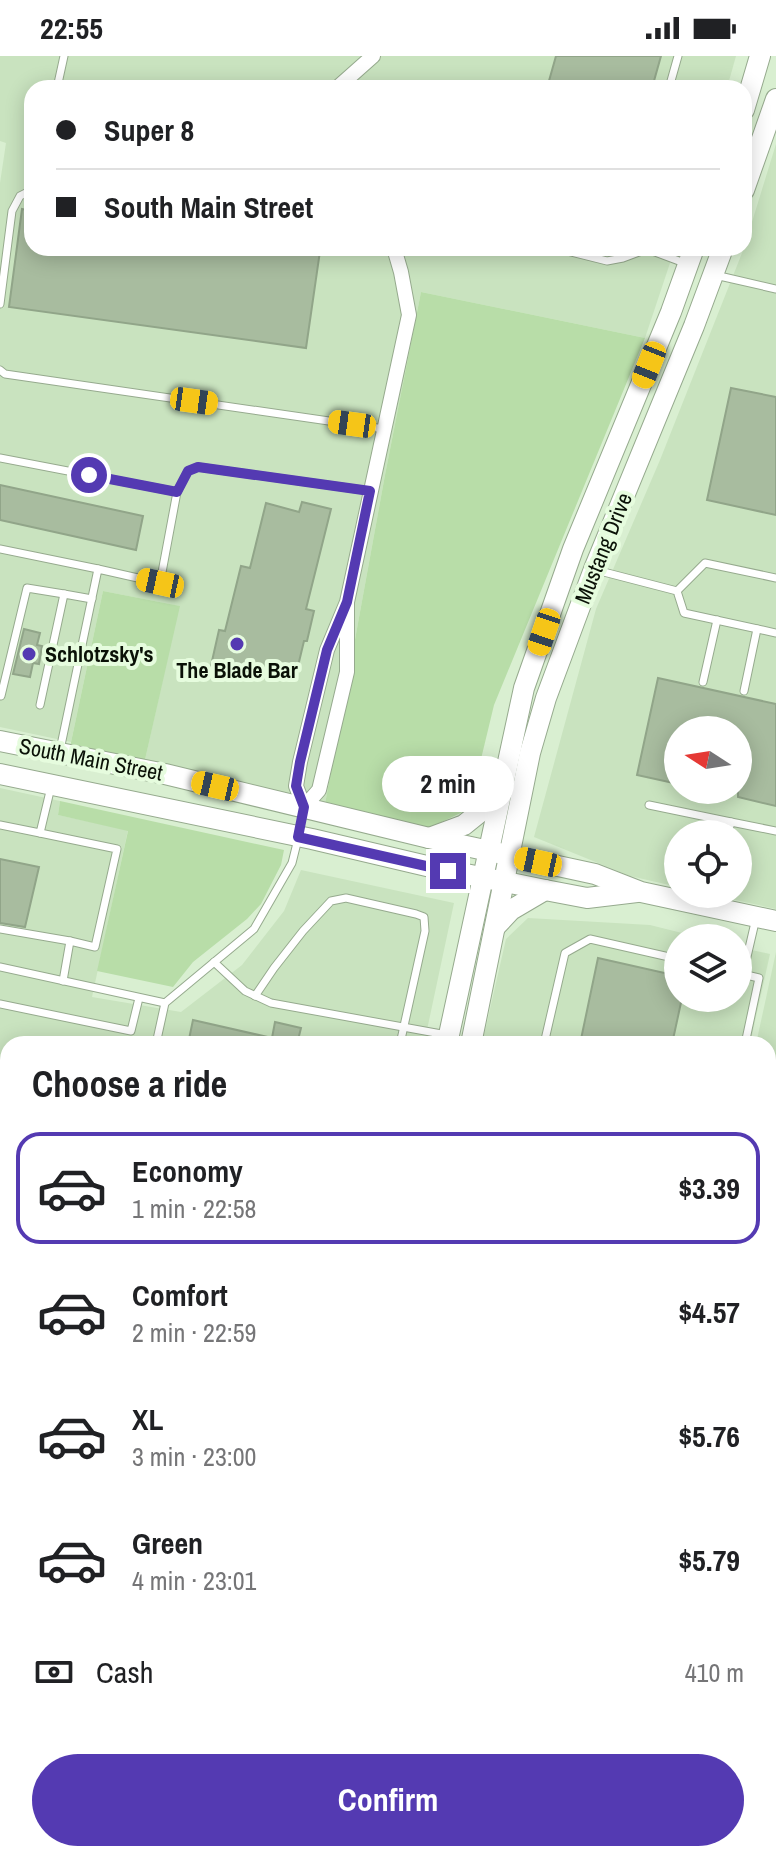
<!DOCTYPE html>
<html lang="en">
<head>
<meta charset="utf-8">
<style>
	:root { --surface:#fff; --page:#f2f2f2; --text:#202124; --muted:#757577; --line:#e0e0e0; --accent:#543ab2 }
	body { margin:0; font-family:"Archivo Narrow",sans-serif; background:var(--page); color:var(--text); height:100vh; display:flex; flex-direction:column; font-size:30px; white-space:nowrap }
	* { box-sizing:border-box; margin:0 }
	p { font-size:26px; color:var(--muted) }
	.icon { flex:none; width:44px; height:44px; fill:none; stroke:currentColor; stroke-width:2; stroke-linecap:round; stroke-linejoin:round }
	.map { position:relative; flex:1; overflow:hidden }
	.drawer { position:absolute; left:0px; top:980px; width:776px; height:826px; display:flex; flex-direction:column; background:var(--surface); border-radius:24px 24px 0 0; box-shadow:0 4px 20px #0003 }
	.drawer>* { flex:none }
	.guide { position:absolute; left:24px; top:24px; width:728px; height:176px; border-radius:24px; box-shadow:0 4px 20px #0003; display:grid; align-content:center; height:176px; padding:0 32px; background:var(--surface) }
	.needle { width:52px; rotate:282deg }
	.fabs { position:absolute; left:664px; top:660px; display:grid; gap:16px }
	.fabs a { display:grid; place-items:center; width:88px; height:88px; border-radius:50%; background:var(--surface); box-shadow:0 4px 20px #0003; font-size:40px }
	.end { position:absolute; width:36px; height:36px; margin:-18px; border:10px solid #543ab2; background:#fff; box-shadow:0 0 0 4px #fff }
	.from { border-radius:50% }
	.bubble { position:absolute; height:56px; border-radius:28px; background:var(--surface); box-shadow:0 4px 20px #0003; font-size:26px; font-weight:800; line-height:56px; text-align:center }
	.car { position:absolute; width:24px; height:48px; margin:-24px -12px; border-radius:10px; box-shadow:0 0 6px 2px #0007; background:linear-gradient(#f5c518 24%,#345 0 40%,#f5c518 0 76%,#345 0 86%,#f5c518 0) }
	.guide b { display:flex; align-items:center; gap:28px; height:76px; font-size:30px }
	.guide b+b { border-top:2px solid var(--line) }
	.guide i { width:20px; height:20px; background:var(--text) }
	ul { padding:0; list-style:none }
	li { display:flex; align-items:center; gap:24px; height:112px; margin:0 16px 12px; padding:0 16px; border:4px solid transparent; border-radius:24px }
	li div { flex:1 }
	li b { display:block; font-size:30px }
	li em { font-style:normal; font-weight:800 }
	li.on { border-color:var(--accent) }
	li>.icon { width:72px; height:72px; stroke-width:1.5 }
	h2 { padding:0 32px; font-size:36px; line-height:96px }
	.pay { display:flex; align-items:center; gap:20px; height:88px; padding:0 32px; font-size:30px }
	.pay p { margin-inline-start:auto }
	.action { display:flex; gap:16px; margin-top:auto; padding:16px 32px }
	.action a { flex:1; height:92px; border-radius:48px; background:var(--accent); color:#fff; font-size:32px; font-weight:800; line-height:92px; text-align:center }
	.status { display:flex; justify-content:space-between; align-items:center; height:56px; padding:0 40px; background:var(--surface); direction:ltr }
	.status svg { height:22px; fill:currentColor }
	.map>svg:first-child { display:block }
	.built { fill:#c9e3bf; fill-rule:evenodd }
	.green { fill:#b8dda8 }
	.building { fill:#a8bc9f; stroke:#91a589; stroke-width:2 }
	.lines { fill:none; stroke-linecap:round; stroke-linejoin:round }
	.lane-casing { stroke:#96aa8e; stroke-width:9 }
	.street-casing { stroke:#96aa8e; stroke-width:16 }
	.secondary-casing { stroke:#96aa8e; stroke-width:22 }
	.lane { stroke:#fff; stroke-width:7 }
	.street { stroke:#fff; stroke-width:14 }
	.secondary { stroke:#fff; stroke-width:20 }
	.route { stroke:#543ab2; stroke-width:10 }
	.poi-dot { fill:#543ab2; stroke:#e6fcde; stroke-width:3 }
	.labels { text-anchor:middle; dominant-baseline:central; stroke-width:8; stroke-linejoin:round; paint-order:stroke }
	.street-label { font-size:22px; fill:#0a1107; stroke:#e6fcde }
	.poi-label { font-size:22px; font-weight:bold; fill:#0a1107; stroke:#e6fcde; text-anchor:start }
</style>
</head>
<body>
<div class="status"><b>22:55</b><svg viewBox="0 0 49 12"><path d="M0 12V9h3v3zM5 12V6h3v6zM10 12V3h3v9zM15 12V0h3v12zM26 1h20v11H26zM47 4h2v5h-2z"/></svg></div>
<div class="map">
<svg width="776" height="1805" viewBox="0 0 776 1805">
	<rect width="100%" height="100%" fill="#d9efd1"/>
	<g class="built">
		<polygon points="0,0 736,0 727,32 32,32 32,192 675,192 645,282 421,236 385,419 325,748 144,708 179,550 103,535 71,686 0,671 0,127 6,87 0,85"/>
		<path d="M776,88V853L708,838H738V778H678V831L630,820L534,781L596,553L660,404L744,192ZM678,674H738V734H678Z"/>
		<polygon points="0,732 60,745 58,759 128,774 92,941 181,956 242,909 284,855 301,814 454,847 424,988 8,988 8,1748 0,1747"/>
		<polygon points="528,862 650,869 702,882 678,882 678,942 738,942 738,891 770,898 750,988 482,988 506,883"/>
		<polygon points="776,896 776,1277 768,1274 768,988 756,988"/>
		<polygon points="768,1545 776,1546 776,1805 310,1805 311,1798 768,1798"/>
	</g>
	<g class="green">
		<polygon points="421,236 645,282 494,649 469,753 427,773 325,748 385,419"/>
		<polygon points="103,535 180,550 144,708 70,691"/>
		<polygon points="60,745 284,794 281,809 261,848 247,863 193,906 173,931 97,915 128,775 58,759"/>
		<polygon points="768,1284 776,1287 776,1542 768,1540"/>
	</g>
	<g class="building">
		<polygon points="556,0 661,0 652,32 547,32"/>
		<polygon points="22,153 32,155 32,192 299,192 320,195 306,292 9,251"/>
		<polygon points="731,332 776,341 776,459 707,444"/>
		<polygon points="0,429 143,460 136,494 0,464"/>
		<polygon points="302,446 331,453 306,553 314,555 307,585 304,585 298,610 286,607 282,624 236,612 234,620 210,614 219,574 225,575 241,510 250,512 266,447 299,456"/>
		<polygon points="24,573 40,577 37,589 42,590 39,608 33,607 30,621 13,618"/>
		<polygon points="658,622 776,648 776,750 738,741 738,674 678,674 678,728 637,719"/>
		<polygon points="0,803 39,811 25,871 0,867"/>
		<polygon points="598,902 678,920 678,942 682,942 672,988 580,988"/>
		<polygon points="193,964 272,982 275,966 301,972 297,988 188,988"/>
	</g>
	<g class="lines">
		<g class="lane-casing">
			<g id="lane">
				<polyline points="57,32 64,0"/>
				<polyline points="669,32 678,0"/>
				<polyline points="555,192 607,205 623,202 647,193 687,208"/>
				<polyline points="715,219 776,233"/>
				<polyline points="0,248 12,155 20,140 32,134"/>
				<polyline points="0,314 5,318 384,373"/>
				<polyline points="0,402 177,436 188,415 198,411 370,435"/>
				<polyline points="0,493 98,513"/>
				<polyline points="596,514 677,535 684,557 776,577"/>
				<polyline points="677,535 705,507 776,522"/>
				<polyline points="703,626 717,564"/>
				<polyline points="744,635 757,573"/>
				<polyline points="1,640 27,532 64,538"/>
				<polyline points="40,649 64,538 92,543"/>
				<polyline points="60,694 98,513 160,527 177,436"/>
				<polyline points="649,749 731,766 728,778"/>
				<polyline points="731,766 776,775"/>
				<polyline points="0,769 40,777 51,731"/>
				<polyline points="40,777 117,793 95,891 70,885 63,925"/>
				<polyline points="0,873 70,885"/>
				<polyline points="214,906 245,935 271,947 447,979"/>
				<polyline points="0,911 165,947"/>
				<polyline points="738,917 759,922 745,988"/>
				<polyline points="743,918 756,862"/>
				<polyline points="255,940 274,912 303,875 331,845 346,842 416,858 424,861 425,875 400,988"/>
				<polyline points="0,948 131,975 139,942"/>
				<polyline points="156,988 165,947 254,873 292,807 298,783"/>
				<polyline points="544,988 565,897 590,883 678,903"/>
				<polyline points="768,1077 776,1039"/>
				<polyline points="0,1082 8,1084"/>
				<polyline points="0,1187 8,1189"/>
				<polyline points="768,1217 776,1222"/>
				<polyline points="0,1482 8,1484"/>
				<polyline points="768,1571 776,1573"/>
				<polyline points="768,1631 776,1633"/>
				<polyline points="0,1690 8,1675"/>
				<polyline points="0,1711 8,1716"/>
				<polyline points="366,1805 367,1798"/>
			</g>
		</g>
		<g class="street-casing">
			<g id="street">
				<polyline points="337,32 373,0"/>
				<polyline points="347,546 347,616 319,734 304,751 296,730 300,706 327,594 347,546 409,259 401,216 394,192"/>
			</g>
		</g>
		<g class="secondary-casing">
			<g id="secondary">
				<polyline points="744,54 760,0"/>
				<polyline points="744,134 776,43"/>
				<polyline points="0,685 165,718 429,782 595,818 641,836 776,865"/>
				<polyline points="0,718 312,783 431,811 545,834 587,842 637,836"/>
				<polyline points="429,782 464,769 500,740"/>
				<polyline points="496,870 511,854 545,834"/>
				<polyline points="447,988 524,632 573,493 671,256 694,192"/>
				<polyline points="471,988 530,697 546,642 594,513 694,270 723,192"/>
				<polyline points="272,1805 274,1798"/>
				<polyline points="298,1805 299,1798"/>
			</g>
		</g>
		<use href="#lane" class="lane"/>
		<use href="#street" class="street"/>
		<use href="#secondary" class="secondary"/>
	</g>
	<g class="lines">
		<polyline class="route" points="89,419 177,436 188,415 198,411 370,435 347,546 327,594 300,706 296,730 304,751 298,781 448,815"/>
	</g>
	<g class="poi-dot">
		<circle cx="237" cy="588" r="8"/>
		<circle cx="29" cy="598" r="8"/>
	</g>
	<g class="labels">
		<g class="street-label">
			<text transform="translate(603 492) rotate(-68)">Mustang Drive</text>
			<text transform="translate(91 703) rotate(11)">South Main Street</text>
		</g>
		<g class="poi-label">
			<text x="45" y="598">Schlotzsky's</text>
			<text x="237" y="614" text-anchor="middle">The Blade Bar</text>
		</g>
	</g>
</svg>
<div class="fabs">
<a><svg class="needle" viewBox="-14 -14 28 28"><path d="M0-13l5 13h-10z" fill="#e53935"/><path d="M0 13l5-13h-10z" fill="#757577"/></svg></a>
<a><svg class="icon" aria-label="locate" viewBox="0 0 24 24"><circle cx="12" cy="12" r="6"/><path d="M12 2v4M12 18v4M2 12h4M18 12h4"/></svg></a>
<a><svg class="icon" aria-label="layers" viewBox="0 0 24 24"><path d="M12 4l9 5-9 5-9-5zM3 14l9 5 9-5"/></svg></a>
</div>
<i class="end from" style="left:89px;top:419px"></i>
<i class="end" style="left:448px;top:815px"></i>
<div class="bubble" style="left:382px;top:700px;width:132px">2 min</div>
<i class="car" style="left:649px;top:309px;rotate:202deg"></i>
<i class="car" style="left:194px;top:345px;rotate:98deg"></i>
<i class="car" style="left:352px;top:368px;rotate:278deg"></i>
<i class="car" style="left:160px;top:527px;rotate:282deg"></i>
<i class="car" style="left:544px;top:576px;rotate:199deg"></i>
<i class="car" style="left:215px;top:730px;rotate:283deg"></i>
<i class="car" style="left:538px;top:806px;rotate:282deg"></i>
<div class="guide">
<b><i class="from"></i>Super 8</b>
<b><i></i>South Main Street</b>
</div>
<section class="drawer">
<h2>Choose a ride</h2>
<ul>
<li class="on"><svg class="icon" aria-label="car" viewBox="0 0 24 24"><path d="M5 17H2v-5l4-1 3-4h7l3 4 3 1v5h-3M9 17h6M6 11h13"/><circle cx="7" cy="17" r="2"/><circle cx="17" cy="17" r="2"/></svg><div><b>Economy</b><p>1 min · 22:58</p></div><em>$3.39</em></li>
<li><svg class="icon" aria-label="car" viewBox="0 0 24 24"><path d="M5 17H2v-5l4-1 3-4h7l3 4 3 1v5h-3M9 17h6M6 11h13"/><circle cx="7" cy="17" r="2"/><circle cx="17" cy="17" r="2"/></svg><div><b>Comfort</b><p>2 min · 22:59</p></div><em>$4.57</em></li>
<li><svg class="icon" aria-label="car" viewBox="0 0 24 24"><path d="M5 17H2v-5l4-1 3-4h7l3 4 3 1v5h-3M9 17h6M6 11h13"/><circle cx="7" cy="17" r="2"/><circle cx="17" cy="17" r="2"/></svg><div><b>XL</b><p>3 min · 23:00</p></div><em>$5.76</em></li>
<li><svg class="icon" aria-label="car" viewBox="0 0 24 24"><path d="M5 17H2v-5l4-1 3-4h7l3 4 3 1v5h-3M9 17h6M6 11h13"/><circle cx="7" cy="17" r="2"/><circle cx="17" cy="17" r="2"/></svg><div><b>Green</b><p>4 min · 23:01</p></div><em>$5.79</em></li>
</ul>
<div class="pay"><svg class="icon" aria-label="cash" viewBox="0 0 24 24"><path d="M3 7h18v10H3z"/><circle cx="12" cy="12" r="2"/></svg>Cash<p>410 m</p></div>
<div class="action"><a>Confirm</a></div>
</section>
</div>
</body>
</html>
